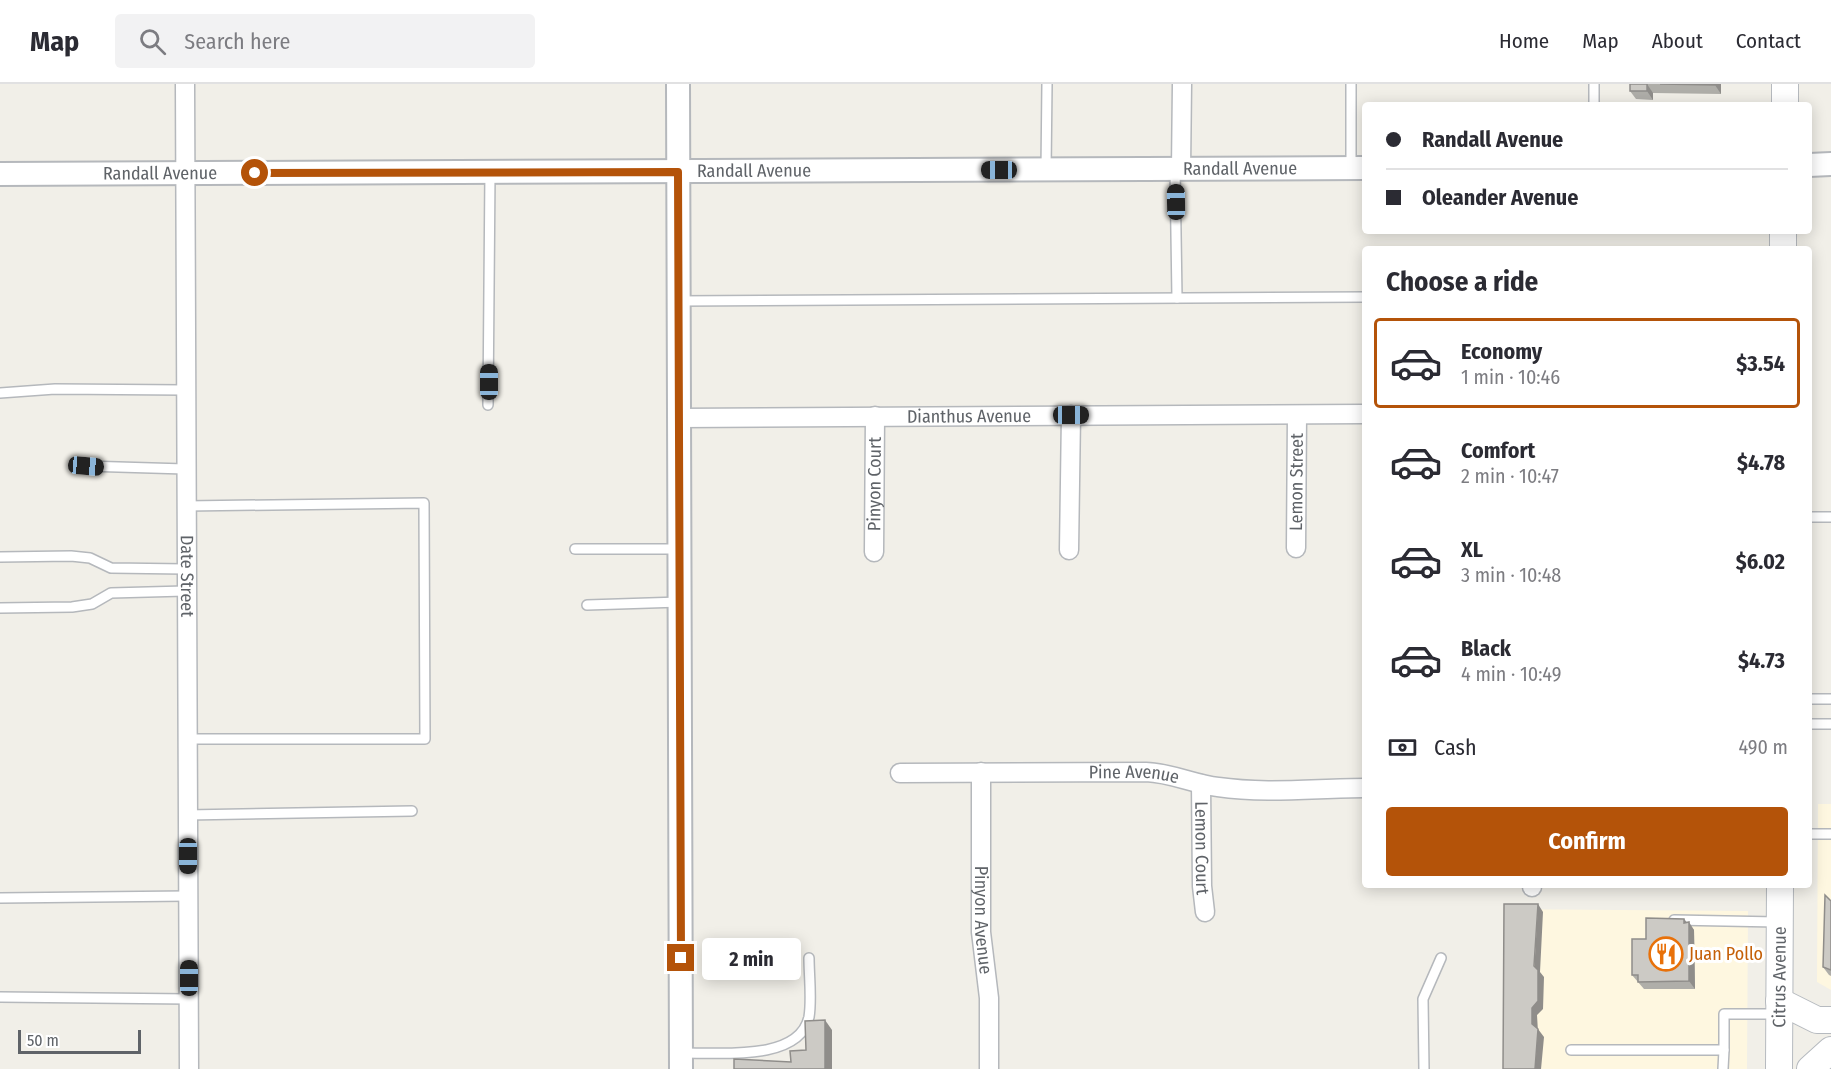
<!DOCTYPE html>
<html lang="en">
<head>
<meta charset="utf-8">
<style>
	:root { --surface:#fff; --page:#f2f2f3; --text:#2b2b33; --muted:#7c7c81; --line:#e1e1e2; --accent:#b45309 }
	body { margin:0; font-family:"Fira Sans Condensed",sans-serif; background:var(--page); color:var(--text); height:100vh; display:flex; flex-direction:column; font-size:22px; white-space:nowrap }
	* { box-sizing:border-box; margin:0 }
	p { font-size:20px; color:var(--muted) }
	.icon { flex:none; width:33px; height:33px; fill:none; stroke:currentColor; stroke-width:2; stroke-linecap:round; stroke-linejoin:round }
	.map { position:relative; flex:1; overflow:hidden }
	.details { position:absolute; left:1362px; top:162px; width:450px; height:642px; display:flex; flex-direction:column; background:var(--surface); border-radius:6px; box-shadow:0 3px 15px #0003 }
	.details>* { flex:none }
	.banner { position:absolute; left:1362px; top:18px; width:450px; height:132px; border-radius:6px; box-shadow:0 3px 15px #0003; display:grid; align-content:center; height:132px; padding:0 24px; background:var(--surface) }
	.scale { position:absolute; left:18px; bottom:15px; width:123px; box-sizing:border-box; padding-left:6px; border:3px solid #5f6368; border-top:0; font-size:16px; line-height:21px; white-space:nowrap; color:#5f6368; -webkit-text-stroke:4px #fff; paint-order:stroke }
	.end { position:absolute; width:27px; height:27px; margin:-14px; border:8px solid #b45309; background:#fff; box-shadow:0 0 0 3px #fff }
	.from { border-radius:50% }
	.bubble { position:absolute; height:42px; border-radius:6px; background:var(--surface); box-shadow:0 3px 15px #0003; font-size:20px; font-weight:700; line-height:42px; text-align:center }
	.car { position:absolute; width:18px; height:36px; margin:-18px -9px; border-radius:8px; box-shadow:0 0 4px 2px #0007; background:linear-gradient(#222 24%,#8ab4d8 0 40%,#222 0 76%,#8ab4d8 0 86%,#222 0) }
	.banner b { display:flex; align-items:center; gap:21px; height:57px; font-size:22px }
	.banner b+b { border-top:2px solid var(--line) }
	.banner i { width:15px; height:15px; background:var(--text) }
	ul { padding:0; list-style:none }
	li { display:flex; align-items:center; gap:18px; height:90px; margin:0 12px 9px; padding:0 12px; border:3px solid transparent; border-radius:6px }
	li div { flex:1 }
	li b { display:block; font-size:22px }
	li em { font-style:normal; font-weight:700 }
	li.active { border-color:var(--accent) }
	li>.icon { width:54px; height:54px; stroke-width:1.5 }
	h2 { padding:0 24px; font-size:27px; line-height:72px }
	.pay { display:flex; align-items:center; gap:15px; height:66px; padding:0 24px; font-size:22px }
	.pay p { margin-inline-start:auto }
	.primary-button { display:flex; gap:12px; margin-top:auto; padding:12px 24px }
	.primary-button a { flex:1; height:69px; border-radius:6px; background:var(--accent); color:#fff; font-size:24px; font-weight:700; line-height:69px; text-align:center }
	header { display:flex; align-items:center; gap:36px; box-sizing:border-box; height:84px; padding:0 30px; background:var(--surface); border-bottom:2px solid var(--line) }
	header strong { font-size:28px }
	nav { display:flex; gap:33px; margin-inline-start:auto; font-size:21px }
	.search { width:420px; height:54px; background:var(--page); display:flex; align-items:center; gap:15px; box-sizing:border-box; padding:0 21px; border-radius:6px; color:var(--muted); font-size:22px }
	.map>svg:first-child { display:block }
	.commercial { fill:#fef7e0 }
	.lines { fill:none; stroke-linecap:round; stroke-linejoin:round }
	.service-casing { stroke:#b5b8bc; stroke-width:12 }
	.minor-casing { stroke:#b5b8bc; stroke-width:21 }
	.tertiary-casing { stroke:#b5b8bc; stroke-width:26 }
	.secondary-casing { stroke:#b6babf; stroke-width:28 }
	.service { stroke:#fff; stroke-width:9 }
	.minor { stroke:#fff; stroke-width:18 }
	.tertiary { stroke:#fff; stroke-width:22 }
	.secondary { stroke:#fff; stroke-width:26 }
	.wall { fill:#afaea9 }
	.shaded-wall { fill:#8f8d8a }
	.building { fill:#cccac5; stroke:#8f8d8a; stroke-width:1.5 }
	.route { stroke:#b45309; stroke-width:8 }
	.labels { text-anchor:middle; dominant-baseline:central; stroke-width:6; stroke-linejoin:round; paint-order:stroke }
	.street-label { font-size:18px; fill:#5f6368; stroke:#fff }
	.food-label { font-size:18px; fill:#c56008; stroke:#fff; text-anchor:start }
</style>
</head>
<body>
<header>
<strong>Map</strong>
<div class="search"><svg class="icon" aria-label="search" viewBox="0 0 24 24"><circle cx="10" cy="10" r="6"/><path d="M15 15l6 6"/></svg>Search here</div>
<nav><a>Home</a><a>Map</a><a>About</a><a>Contact</a></nav>
</header>
<div class="map">
<svg width="1831" height="985" viewBox="0 0 1831 985">
	<rect width="100%" height="100%" fill="#f1efe8"/>
	<g class="commercial">
		<polygon points="1818,720 1831,720 1831,906 1817,898"/>
		<polygon points="1504,825 1748,827 1747,985 1504,985"/>
	</g>
	<g class="lines">
		<g class="service-casing">
			<g id="service">
				<polyline points="1351,0 1351,84"/>
				<polyline points="1594,0 1594,21"/>
				<polyline points="1175,85 1177,214"/>
				<polyline points="1046,86 1047,0"/>
				<polyline points="679,217 1365,213"/>
				<polyline points="0,309 55,305 184,306"/>
				<polyline points="488,321 490,88"/>
				<polyline points="85,382 185,385"/>
				<polyline points="186,422 424,419 425,655 187,655"/>
				<polyline points="1809,433 1831,433"/>
				<polyline points="575,465 679,465"/>
				<polyline points="0,473 71,472 90,474 111,484 185,485"/>
				<polyline points="587,521 680,518"/>
				<polyline points="0,524 72,523 92,520 111,509 185,507"/>
				<polyline points="1809,615 1831,615"/>
				<polyline points="1809,640 1831,640"/>
				<polyline points="187,731 412,727"/>
				<polyline points="1809,750 1831,750"/>
				<polyline points="0,814 188,812"/>
				<polyline points="1674,836 1777,838"/>
				<polyline points="0,913 189,915"/>
				<polyline points="1571,966 1724,966 1724,930 1776,930"/>
				<path d="M681,969C715,968 799,979 809,933C812,915 809,892 809,874"/>
				<polyline points="1424,985 1423,915 1441,874"/>
				<polyline points="1723,985 1724,966"/>
			</g>
		</g>
		<g class="minor-casing">
			<g id="minor">
				<path id="s1" d="M185,0L189,985"/>
				<polyline points="1181,85 1182,0"/>
				<path id="s2" d="M679,334L1365,330"/>
				<path id="s3" d="M1296,464L1297,331"/>
				<polyline points="1069,466 1071,331"/>
				<path id="s4" d="M874,468L875,332"/>
				<path id="s5" d="M981,688V848L989,914V985"/>
				<path id="s6" d="M900,689L1146,688C1172,689 1193,700 1218,703C1266,710 1317,704 1365,704"/>
				<path id="s7" d="M1201,700L1202,802L1205,828"/>
				<polyline points="1532,803 1532,801"/>
			</g>
		</g>
		<g class="tertiary-casing">
			<g id="tertiary">
				<polyline points="678,0 681,985"/>
				<polyline points="1809,81 1831,80"/>
				<path id="s8" d="M0,90L1365,84"/>
			</g>
		</g>
		<g class="secondary-casing">
			<g id="secondary">
				<polyline points="1785,21 1785,0"/>
				<polyline points="1783,165 1783,147"/>
				<polyline points="1779,917 1817,936 1831,936"/>
				<path id="s9" d="M1779,985L1780,801"/>
				<polyline points="1810,985 1831,966"/>
			</g>
		</g>
		<use href="#service" class="service"/>
		<use href="#minor" class="minor"/>
		<use href="#tertiary" class="tertiary"/>
		<use href="#secondary" class="secondary"/>
	</g>
	<g class="wall">
		<polygon points="1630,0 1721,0 1721,10 1653,9 1653,16 1636,15 1630,7"/>
		<polygon points="1831,817 1831,892 1829,891 1823,883"/>
		<polygon points="1684,835 1694,846 1695,905 1644,905 1632,891 1646,855"/>
	</g>
	<g class="shaded-wall">
		<polygon points="1647,0 1653,9 1653,16 1647,7"/>
		<polygon points="1715,0 1721,0 1721,10 1715,1"/>
		<polygon points="1538,820 1543,828 1540,888 1544,893 1543,925 1537,931 1538,948 1532,940 1532,924"/>
		<polygon points="1684,835 1689,842 1689,838 1694,846 1695,905 1689,897"/>
		<polygon points="825,936 832,946 832,985 825,985"/>
		<polygon points="1538,945 1544,953 1541,985 1535,985"/>
	</g>
	<g class="building">
		<rect x="1630" y="0" width="17" height="7"/>
		<polygon points="1660,0 1715,0 1715,1"/>
		<polygon points="1825,811 1831,817 1831,886 1823,883"/>
		<polygon points="1504,820 1538,820 1534,882 1538,886 1538,917 1532,924 1532,940 1538,945 1535,985 1503,985"/>
		<polygon points="1646,834 1684,835 1684,839 1689,838 1689,897 1638,898 1638,891 1632,891 1632,855 1646,855"/>
		<polygon points="825,936 825,985 734,985 734,975 791,978 790,967 806,966 805,937"/>
	</g>
	<g class="lines">
		<polyline class="route" points="255,89 678,88 681,874"/>
	</g>
	<defs>
		<g id="restaurant-ring" transform="scale(1.725)"><circle r="9.5" fill="#fff" stroke="#e8710a" stroke-width="1.5"/><path d="M-5-6h1v4h1v-4h1v4h1v-4h1v5L-1.5 .5V6h-2V.5L-5-1ZM5-6V6H3V1.5H1.5Q1.5-4 5-6Z" fill="#e8710a"/></g>
	</defs>
	<g fill-rule="evenodd">
		<use href="#restaurant-ring" x="1666" y="870"/>
	</g>
	<g class="labels">
		<g class="street-label">
			<text stroke="none"><textPath href="#s8" startOffset="1240">Randall Avenue</textPath></text>
			<text stroke="none"><textPath href="#s8" startOffset="754">Randall Avenue</textPath></text>
			<text stroke="none"><textPath href="#s8" startOffset="160">Randall Avenue</textPath></text>
			<text stroke="none"><textPath href="#s2" startOffset="290">Dianthus Avenue</textPath></text>
			<text stroke="none"><textPath href="#s3" startOffset="66">Lemon Street</textPath></text>
			<text stroke="none"><textPath href="#s4" startOffset="68">Pinyon Court</textPath></text>
			<text stroke="none"><textPath href="#s1" startOffset="492">Date Street</textPath></text>
			<text stroke="none"><textPath href="#s6" startOffset="234">Pine Avenue</textPath></text>
			<text stroke="none"><textPath href="#s7" startOffset="64">Lemon Court</textPath></text>
			<text stroke="none"><textPath href="#s5" startOffset="148">Pinyon Avenue</textPath></text>
			<text stroke="none"><textPath href="#s9" startOffset="92">Citrus Avenue</textPath></text>
		</g>
		<g class="food-label">
			<text x="1689" y="870">Juan Pollo</text>
		</g>
	</g>
</svg>
<div class="scale">50 m</div>
<i class="end from" style="left:255px;top:89px"></i>
<i class="end" style="left:681px;top:874px"></i>
<div class="bubble" style="left:702px;top:854px;width:99px">2 min</div>
<i class="car" style="left:999px;top:86px;rotate:270deg"></i>
<i class="car" style="left:1176px;top:118px;rotate:359deg"></i>
<i class="car" style="left:489px;top:298px;rotate:0deg"></i>
<i class="car" style="left:1071px;top:331px;rotate:90deg"></i>
<i class="car" style="left:86px;top:382px;rotate:95deg"></i>
<i class="car" style="left:188px;top:772px;rotate:180deg"></i>
<i class="car" style="left:189px;top:894px;rotate:0deg"></i>
<div class="banner">
<b><i class="from"></i>Randall Avenue</b>
<b><i></i>Oleander Avenue</b>
</div>
<section class="details">
<h2>Choose a ride</h2>
<ul>
<li class="active"><svg class="icon" aria-label="car" viewBox="0 0 24 24"><path d="M5 17H2v-5l4-1 3-4h7l3 4 3 1v5h-3M9 17h6M6 11h13"/><circle cx="7" cy="17" r="2"/><circle cx="17" cy="17" r="2"/></svg><div><b>Economy</b><p>1 min · 10:46</p></div><em>$3.54</em></li>
<li><svg class="icon" aria-label="car" viewBox="0 0 24 24"><path d="M5 17H2v-5l4-1 3-4h7l3 4 3 1v5h-3M9 17h6M6 11h13"/><circle cx="7" cy="17" r="2"/><circle cx="17" cy="17" r="2"/></svg><div><b>Comfort</b><p>2 min · 10:47</p></div><em>$4.78</em></li>
<li><svg class="icon" aria-label="car" viewBox="0 0 24 24"><path d="M5 17H2v-5l4-1 3-4h7l3 4 3 1v5h-3M9 17h6M6 11h13"/><circle cx="7" cy="17" r="2"/><circle cx="17" cy="17" r="2"/></svg><div><b>XL</b><p>3 min · 10:48</p></div><em>$6.02</em></li>
<li><svg class="icon" aria-label="car" viewBox="0 0 24 24"><path d="M5 17H2v-5l4-1 3-4h7l3 4 3 1v5h-3M9 17h6M6 11h13"/><circle cx="7" cy="17" r="2"/><circle cx="17" cy="17" r="2"/></svg><div><b>Black</b><p>4 min · 10:49</p></div><em>$4.73</em></li>
</ul>
<div class="pay"><svg class="icon" aria-label="cash" viewBox="0 0 24 24"><path d="M3 7h18v10H3z"/><circle cx="12" cy="12" r="2"/></svg>Cash<p>490 m</p></div>
<div class="primary-button"><a>Confirm</a></div>
</section>
</div>
</body>
</html>
